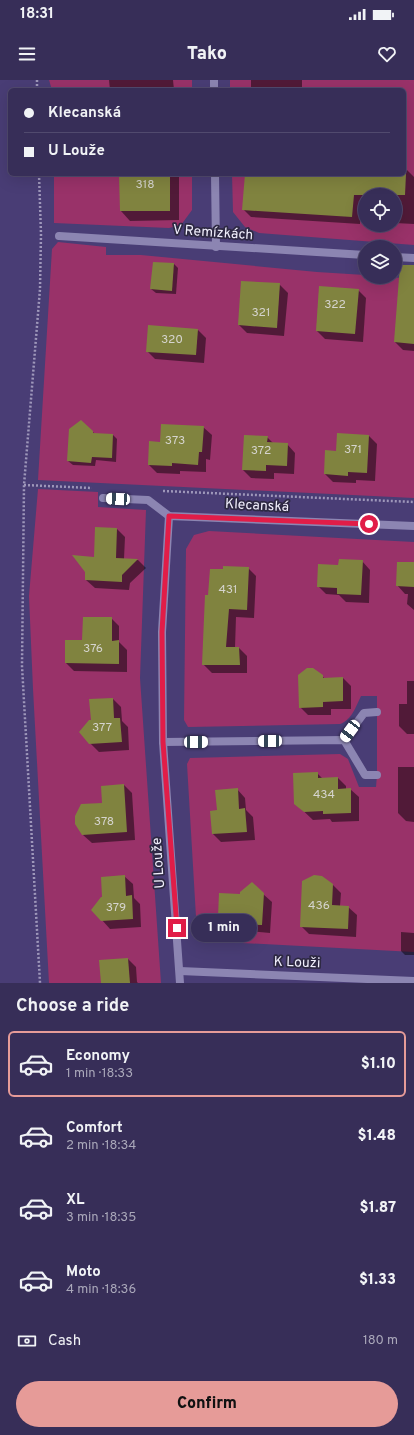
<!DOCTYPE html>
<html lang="en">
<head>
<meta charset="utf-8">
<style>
	:root { --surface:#372e58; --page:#423a61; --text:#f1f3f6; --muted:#aaa8ba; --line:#514a6e; --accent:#e69b98 }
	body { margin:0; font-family:Overpass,sans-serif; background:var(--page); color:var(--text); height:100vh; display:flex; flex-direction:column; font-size:15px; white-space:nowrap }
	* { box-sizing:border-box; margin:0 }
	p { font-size:13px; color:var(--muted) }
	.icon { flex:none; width:22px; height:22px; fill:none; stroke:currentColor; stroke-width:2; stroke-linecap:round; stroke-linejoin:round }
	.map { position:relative; height:903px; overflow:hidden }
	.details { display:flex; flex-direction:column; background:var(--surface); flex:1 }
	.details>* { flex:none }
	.banner { position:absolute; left:8px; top:8px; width:398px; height:88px; border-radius:6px; box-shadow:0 4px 16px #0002,0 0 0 1px var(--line); display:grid; align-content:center; height:88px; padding:0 16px; background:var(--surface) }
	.controls { position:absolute; left:358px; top:108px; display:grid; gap:8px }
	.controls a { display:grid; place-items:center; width:44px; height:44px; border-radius:50%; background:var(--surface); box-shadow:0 4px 16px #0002,0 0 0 1px var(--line); font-size:20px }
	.end { position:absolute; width:18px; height:18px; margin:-9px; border:5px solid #e11d48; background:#fff; box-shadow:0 0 0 2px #fff }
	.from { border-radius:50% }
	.bubble { position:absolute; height:28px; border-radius:14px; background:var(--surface); box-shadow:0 4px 16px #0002,0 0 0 1px var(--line); font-size:13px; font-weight:800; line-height:28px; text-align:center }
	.car { position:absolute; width:12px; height:24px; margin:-12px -6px; border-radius:5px; box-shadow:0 0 3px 1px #0007; background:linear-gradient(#fff 24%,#345 0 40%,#fff 0 76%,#345 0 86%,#fff 0) }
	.banner b { display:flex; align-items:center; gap:14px; height:38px; font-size:15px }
	.banner b+b { border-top:1px solid var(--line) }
	.banner i { width:10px; height:10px; background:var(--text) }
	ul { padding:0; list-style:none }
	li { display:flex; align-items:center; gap:12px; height:66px; margin:0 8px 6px; padding:0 8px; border:2px solid transparent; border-radius:6px }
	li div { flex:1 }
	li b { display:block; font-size:15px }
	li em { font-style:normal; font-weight:800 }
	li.on { border-color:var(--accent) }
	li>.icon { width:36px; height:36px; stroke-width:1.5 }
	h2 { padding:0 16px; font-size:18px; line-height:48px }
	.pay { display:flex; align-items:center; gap:10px; height:44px; padding:0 16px; font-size:15px }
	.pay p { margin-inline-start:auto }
	.button { display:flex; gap:8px; margin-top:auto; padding:8px 16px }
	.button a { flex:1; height:46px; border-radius:24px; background:var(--accent); color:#111; font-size:16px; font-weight:800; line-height:46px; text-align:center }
	.status { display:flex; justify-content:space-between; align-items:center; height:28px; padding:0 20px; background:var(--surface); direction:ltr }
	.status svg { height:11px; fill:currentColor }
	header { display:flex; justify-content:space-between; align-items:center; height:52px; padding:0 16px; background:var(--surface); font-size:18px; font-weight:800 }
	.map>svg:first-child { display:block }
	.green { fill:#993269; fill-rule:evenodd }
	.shadow { fill:#0007 }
	.building { fill:#80833f }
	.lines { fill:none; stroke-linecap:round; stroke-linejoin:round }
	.path { stroke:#9e97ba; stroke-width:2.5; stroke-dasharray:2 2; stroke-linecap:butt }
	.minor { stroke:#8c85b2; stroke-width:8 }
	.route { stroke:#e11d48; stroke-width:5 }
	.labels { text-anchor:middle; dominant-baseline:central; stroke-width:3.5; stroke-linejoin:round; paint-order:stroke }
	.number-label { font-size:12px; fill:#d5d4ce }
	.street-label { font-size:14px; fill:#f1effd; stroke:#2e2943 }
</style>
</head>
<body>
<div class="status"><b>18:31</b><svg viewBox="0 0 49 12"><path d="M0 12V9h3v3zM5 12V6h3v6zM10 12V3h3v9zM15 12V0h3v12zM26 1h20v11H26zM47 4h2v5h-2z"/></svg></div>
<header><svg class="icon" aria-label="menu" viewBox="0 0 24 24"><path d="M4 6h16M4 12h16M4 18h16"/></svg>Tako<svg class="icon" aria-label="heart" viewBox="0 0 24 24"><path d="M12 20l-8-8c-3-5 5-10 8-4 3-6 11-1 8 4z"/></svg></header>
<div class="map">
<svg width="414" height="903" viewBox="0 0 414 903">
	<rect width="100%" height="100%" fill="#493d75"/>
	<g class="green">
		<polygon points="49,0 192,0 192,10 52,10"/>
		<path d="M230,0H414V165L259,153L245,147L233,132L232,94H404V10H230ZM365,115H395V145H365Z"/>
		<polygon points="54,94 192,94 192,130 181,145 169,148 54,143"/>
		<polygon points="58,162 106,167 106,175 141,175 317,192 365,195 365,197 414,198 414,418 38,400 52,169"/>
		<polygon points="38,409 98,412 98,427 146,430 140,598 161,903 49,903 33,609 29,516"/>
		<path d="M209,451L414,462V872L204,861L197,854L187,684L190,678L340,674L348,679L359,707H376L377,695V616H361C356,626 352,640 340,644L188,647L184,640L186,469L194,455Z"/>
	</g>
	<g class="shadow">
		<polygon points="109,0 173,0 174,10 110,10"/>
		<rect x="251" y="0" width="51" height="10"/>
		<polygon points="404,89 406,89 414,97 414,144 395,143 395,115 365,115 365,141 360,140 360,144 251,137 243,129 246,94 404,94"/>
		<polygon points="120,94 179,94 179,140 130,141 121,131"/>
		<polygon points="174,184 178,188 176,214 156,213 151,209"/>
		<polygon points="279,204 288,213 284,256 247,253 239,245"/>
		<polygon points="358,210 366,218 363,262 325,259 317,251"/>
		<polygon points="414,214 414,271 403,270 395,262"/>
		<polygon points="198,250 206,258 204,283 155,279 147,271"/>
		<polygon points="81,341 95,354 113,355 117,359 116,382 96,380 95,386 73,385 68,381"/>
		<polygon points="203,347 212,355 210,380 206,379 206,392 180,391 180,394 157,393 149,385 161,363"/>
		<polygon points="369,356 377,364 375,401 356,400 356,403 333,402 325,394 337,372"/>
		<polygon points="267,357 274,364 287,364 295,373 294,394 274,393 274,399 251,398 243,390"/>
		<polygon points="96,448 117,449 125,457 124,479 138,480 146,488 130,503 129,510 95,508 86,500 95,478"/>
		<polygon points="362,481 370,490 369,523 346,522 339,515 326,514 318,506 339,486"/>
		<polygon points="414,483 414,530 407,524 408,514 405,514 397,505"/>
		<polygon points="248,488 256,496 254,538 236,537 235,568 239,568 247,576 247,593 212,593 203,584 209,516 224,490"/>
		<polygon points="111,538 119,546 119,562 127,570 127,592 74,591 66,583 83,561"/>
		<polygon points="322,596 324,598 343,598 351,606 351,629 331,629 331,635 308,635 300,627"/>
		<polygon points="407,601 414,601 414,654 407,654 399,646 399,624 407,624"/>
		<polygon points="113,619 121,627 122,641 128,647 129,670 99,672 90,663 92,641"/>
		<polygon points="398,687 414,687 414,742 406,741 398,733"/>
		<polygon points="317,693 323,699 338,698 346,706 346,709 350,709 359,717 359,741 332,742 330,739 313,740 295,723"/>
		<polygon points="124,705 132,713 135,760 92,763 83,755 104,724"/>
		<polygon points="237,709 245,718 246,730 253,737 255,760 221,762 213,754 211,731 218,731"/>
		<polygon points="124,796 133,804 134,818 140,824 141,847 110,849 102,840 103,818"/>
		<polygon points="332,804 341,813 340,826 348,827 357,835 356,857 309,854 301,846"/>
		<polygon points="263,814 272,822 270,853 248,851 242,846 227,845 219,836 241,815"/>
		<polygon points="401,852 414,853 414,875 405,875 401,871"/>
		<polygon points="128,879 136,887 137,902 138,903 102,903"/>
	</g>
	<g class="building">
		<polygon points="119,94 170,94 170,131 120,131"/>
		<polygon points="245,94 406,94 405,115 354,115 352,137 242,130"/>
		<polygon points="153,182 174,183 172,211 150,209"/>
		<polygon points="400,185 414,185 414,264 394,262"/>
		<polygon points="241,201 280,203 277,248 238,245"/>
		<polygon points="319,206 359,209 355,254 316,251"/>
		<polygon points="148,245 198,249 196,275 146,272"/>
		<polygon points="81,340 93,351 93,353 113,354 112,378 92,377 91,383 67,381 69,349"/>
		<polygon points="161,344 204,346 202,372 199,372 198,385 172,383 172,386 148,385 149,361 160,362"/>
		<polygon points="337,353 369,355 367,393 348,392 348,396 324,394 325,370 336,371"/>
		<polygon points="244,355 268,356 267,362 288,363 287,386 266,385 266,391 242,390"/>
		<polygon points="95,447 117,448 116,478 138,479 122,495 122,502 85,500 85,492 72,475 94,477"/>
		<polygon points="339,479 363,480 361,515 337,514 337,508 317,507 318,484 338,485"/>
		<polygon points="397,482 414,482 414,507 396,506"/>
		<polygon points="223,486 249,487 247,530 229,529 226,567 239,567 240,585 202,585 205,515 208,515 210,489 223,489"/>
		<polygon points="83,537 112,537 112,561 119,560 119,584 65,583 65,560 82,560"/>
		<polygon points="307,588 313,588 323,595 323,598 343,597 343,621 323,622 323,627 299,628 298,595"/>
		<polygon points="113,618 114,638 120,638 122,662 89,664 79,652 89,640 91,640 89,619"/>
		<polygon points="318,692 318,698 338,697 338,709 351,708 351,733 323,734 323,731 304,732 294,724 293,693"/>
		<polygon points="124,704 127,752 82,755 75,744 75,736 81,724 102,723 101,706"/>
		<polygon points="238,708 239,729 245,728 247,752 212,754 210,731 217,730 215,710"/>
		<polygon points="125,795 126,816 132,815 133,839 101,841 91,830 101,817 102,817 101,797"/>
		<polygon points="314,795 322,796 333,804 332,825 349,826 348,849 300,847 302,801"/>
		<polygon points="252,802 264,813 262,845 238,844 239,838 218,837 219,813 240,814 240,812"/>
		<polygon points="128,878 130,903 101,903 99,880"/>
	</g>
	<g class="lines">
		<g class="path">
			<polyline points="37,0 37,10"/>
			<polyline points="39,94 41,154 40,209 24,405 22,586 40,903"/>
			<polyline points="24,405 92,408"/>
			<polyline points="163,411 414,422"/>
		</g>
		<g class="minor">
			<polyline points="214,0 214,10"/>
			<polyline points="215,94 216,167"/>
			<polyline points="59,156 365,175"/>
			<polyline points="395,177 414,178"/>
			<polyline points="103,418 148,420 169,436 414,446"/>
			<polyline points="169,436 162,552 163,662 180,903"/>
			<polyline points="344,660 364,633 377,632"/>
			<polyline points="163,662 344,660 365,695 377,695"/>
			<polyline points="180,891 414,901"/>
		</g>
	</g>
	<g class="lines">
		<polyline class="route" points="177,848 163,662 162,552 169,436 369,444"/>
	</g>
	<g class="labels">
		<g class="number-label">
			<text x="145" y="105">318</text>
			<text x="335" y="225">322</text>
			<text x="261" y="233">321</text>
			<text x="172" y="260">320</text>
			<text x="175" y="361">373</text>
			<text x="353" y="370">371</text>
			<text x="261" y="371">372</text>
			<text x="228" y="510">431</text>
			<text x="93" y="569">376</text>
			<text x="102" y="648">377</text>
			<text x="324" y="715">434</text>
			<text x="104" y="742">378</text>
			<text x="319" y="826">436</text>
			<text x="116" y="828">379</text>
		</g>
		<g class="street-label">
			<text transform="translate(213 153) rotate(4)">V Remízkách</text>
			<text transform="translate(257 426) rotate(3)">Klecanská</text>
			<text transform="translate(159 783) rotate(-94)">U Louže</text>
			<text transform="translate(297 883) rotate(2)">K Louži</text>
		</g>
	</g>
</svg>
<div class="controls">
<a><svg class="icon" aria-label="locate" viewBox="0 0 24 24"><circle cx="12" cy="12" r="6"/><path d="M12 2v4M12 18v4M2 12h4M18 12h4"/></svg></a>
<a><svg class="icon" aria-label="layers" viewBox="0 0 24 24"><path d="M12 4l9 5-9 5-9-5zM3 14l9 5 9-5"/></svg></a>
</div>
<i class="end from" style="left:369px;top:444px"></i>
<i class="end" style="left:177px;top:848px"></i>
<div class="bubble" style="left:191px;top:834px;width:66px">1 min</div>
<i class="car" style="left:118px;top:419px;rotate:273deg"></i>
<i class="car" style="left:350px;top:651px;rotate:217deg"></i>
<i class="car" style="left:270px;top:661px;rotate:269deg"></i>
<i class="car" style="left:196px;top:662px;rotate:89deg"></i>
<div class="banner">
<b><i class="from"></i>Klecanská</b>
<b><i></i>U Louže</b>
</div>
</div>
<section class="details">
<h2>Choose a ride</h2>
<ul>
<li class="on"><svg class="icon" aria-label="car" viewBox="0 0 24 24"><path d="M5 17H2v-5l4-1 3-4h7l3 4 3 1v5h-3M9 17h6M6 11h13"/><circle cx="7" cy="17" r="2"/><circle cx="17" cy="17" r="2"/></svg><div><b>Economy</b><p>1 min · 18:33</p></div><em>$1.10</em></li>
<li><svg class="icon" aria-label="car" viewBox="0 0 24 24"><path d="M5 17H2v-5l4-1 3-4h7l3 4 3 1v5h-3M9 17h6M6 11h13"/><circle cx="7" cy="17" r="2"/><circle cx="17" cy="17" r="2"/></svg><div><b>Comfort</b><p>2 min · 18:34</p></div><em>$1.48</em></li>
<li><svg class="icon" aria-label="car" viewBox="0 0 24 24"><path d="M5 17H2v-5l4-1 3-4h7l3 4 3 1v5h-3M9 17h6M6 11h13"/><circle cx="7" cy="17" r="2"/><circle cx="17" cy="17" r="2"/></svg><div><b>XL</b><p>3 min · 18:35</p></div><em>$1.87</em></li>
<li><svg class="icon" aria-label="car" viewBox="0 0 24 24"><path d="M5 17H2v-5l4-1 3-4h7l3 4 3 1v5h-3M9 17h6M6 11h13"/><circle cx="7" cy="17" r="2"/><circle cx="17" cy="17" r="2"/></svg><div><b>Moto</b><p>4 min · 18:36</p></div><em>$1.33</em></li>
</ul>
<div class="pay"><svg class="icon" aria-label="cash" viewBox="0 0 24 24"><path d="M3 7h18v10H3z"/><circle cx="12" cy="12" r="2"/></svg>Cash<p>180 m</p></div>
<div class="button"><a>Confirm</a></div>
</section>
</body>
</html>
